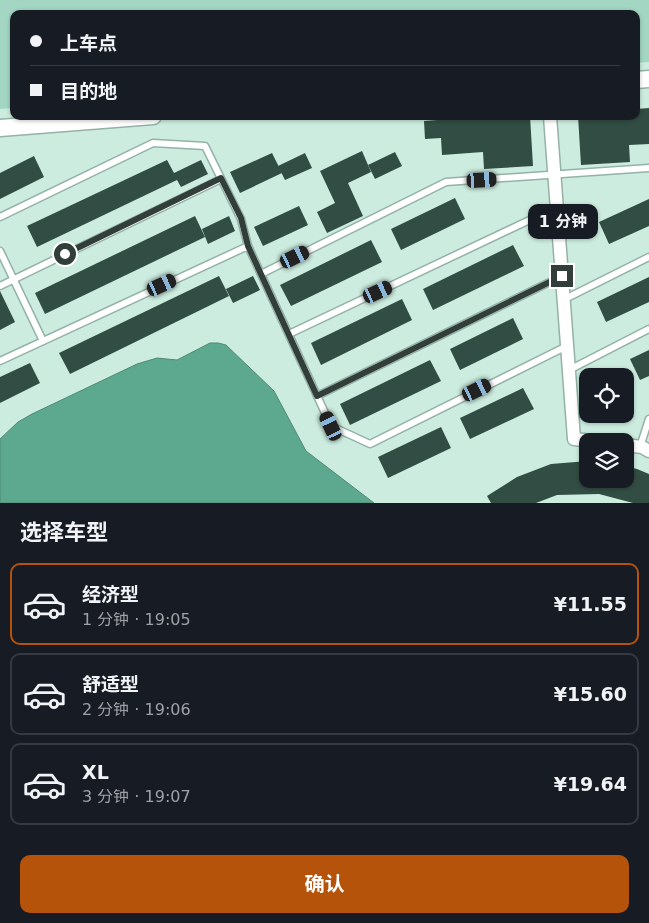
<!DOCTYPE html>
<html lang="zh">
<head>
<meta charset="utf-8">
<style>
	:root { --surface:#171b24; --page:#242831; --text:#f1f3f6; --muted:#9ea1a6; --line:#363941; --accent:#b45309 }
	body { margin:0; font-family:"DejaVu Sans","Noto Sans SC",sans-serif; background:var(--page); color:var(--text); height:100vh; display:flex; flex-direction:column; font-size:19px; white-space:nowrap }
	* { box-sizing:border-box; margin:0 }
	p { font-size:16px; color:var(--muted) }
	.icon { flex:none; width:28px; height:28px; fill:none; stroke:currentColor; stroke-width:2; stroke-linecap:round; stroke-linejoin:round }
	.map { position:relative; height:503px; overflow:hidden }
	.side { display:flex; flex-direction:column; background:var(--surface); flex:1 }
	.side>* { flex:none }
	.guide { position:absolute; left:10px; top:10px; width:630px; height:110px; border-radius:10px; box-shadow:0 1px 4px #0004; display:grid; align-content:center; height:110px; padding:0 20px; background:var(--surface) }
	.fabs { position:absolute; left:579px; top:368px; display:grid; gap:10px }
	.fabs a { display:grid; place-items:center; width:55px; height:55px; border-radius:10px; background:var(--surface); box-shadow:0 1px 4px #0004; font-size:25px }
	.end { position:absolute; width:22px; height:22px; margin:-11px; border:6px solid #313e39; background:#fff; box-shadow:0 0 0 2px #fff }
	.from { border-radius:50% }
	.bubble { position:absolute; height:35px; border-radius:10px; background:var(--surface); box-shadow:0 1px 4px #0004; font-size:16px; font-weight:700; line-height:35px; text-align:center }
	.car { position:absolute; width:15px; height:30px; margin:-15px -8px; border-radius:6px; box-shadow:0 0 4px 1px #0007; background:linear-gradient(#222 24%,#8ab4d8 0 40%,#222 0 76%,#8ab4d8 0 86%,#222 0) }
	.guide b { display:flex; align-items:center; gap:18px; height:48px; font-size:19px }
	.guide b+b { border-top:1px solid var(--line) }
	.guide i { width:12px; height:12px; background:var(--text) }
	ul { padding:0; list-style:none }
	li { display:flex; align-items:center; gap:15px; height:82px; margin:0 10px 8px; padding:0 10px; border:2px solid var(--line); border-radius:10px }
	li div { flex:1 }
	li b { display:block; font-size:19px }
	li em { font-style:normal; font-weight:700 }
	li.selected { border-color:var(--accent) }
	li>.icon { width:45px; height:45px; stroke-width:1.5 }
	h2 { padding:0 20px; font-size:22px; line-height:60px }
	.primary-button { display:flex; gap:10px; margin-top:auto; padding:10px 20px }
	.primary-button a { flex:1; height:58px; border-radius:10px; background:var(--accent); color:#fff; font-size:20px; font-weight:700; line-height:58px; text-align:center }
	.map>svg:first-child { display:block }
	.green { fill:#a3d7c3 }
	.water { fill:#5da990; stroke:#508976 }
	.building { fill:#324d43 }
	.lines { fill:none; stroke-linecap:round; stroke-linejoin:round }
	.service-casing { stroke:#94b2a6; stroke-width:9 }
	.minor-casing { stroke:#94b2a6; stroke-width:15 }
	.tertiary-casing { stroke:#94b2a6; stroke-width:19 }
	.service { stroke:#fff; stroke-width:6 }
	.minor { stroke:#fff; stroke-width:12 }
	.tertiary { stroke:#fff; stroke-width:16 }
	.route { stroke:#313e39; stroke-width:6 }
</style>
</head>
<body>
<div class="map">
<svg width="649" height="503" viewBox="0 0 649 503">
	<rect width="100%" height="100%" fill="#ccecdf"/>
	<polygon class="green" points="0,0 649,0 649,62 636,63 636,14 14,14 14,108 0,109"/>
	<polygon class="water" points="210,343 218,343 226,345 274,391 306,451 374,503 0,503 0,439 18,422 32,414 137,364 157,358 177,360"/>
	<g class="building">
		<polygon points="649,108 649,144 629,145 630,162 581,165 578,116 636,116 636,109"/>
		<polygon points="492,116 530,116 533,166 484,169 483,152 442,155 441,138 425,139 424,121"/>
		<polygon points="362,151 371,172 348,183 363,216 327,233 317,212 335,203 320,171"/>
		<polygon points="395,152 402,166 375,179 368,165"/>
		<polygon points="272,153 282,173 240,193 230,172"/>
		<polygon points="305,153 312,168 285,180 278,166"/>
		<polygon points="34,156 44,177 0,199 0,173"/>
		<polygon points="167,160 174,173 201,160 208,174 181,187 177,180 37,247 27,226"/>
		<polygon points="455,198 465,219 401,250 391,229"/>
		<polygon points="649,199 649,226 609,244 599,222"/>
		<polygon points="299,206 308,225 263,246 254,227"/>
		<polygon points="195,216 205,237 45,314 35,293"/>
		<polygon points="229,216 235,231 208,244 202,229"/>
		<polygon points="371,240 382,262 291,306 280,285"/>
		<polygon points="513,245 524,266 433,310 423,289"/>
		<polygon points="219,276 229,296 70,374 59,353"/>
		<polygon points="253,276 260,290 233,303 226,289"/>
		<polygon points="649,277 649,302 606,322 597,302"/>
		<polygon points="0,291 15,322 0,330"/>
		<polygon points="402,299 412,320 321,365 311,343"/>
		<polygon points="513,318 523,339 460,370 450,349"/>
		<polygon points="649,350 649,376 640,380 630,359"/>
		<polygon points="430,360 441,381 350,425 340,404"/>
		<polygon points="30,363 40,383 0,403 0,377"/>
		<polygon points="523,388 534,409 470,439 460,418"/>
		<polygon points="441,427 451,448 388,478 378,457"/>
		<polygon points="588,461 588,479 625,479 625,466 637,469 649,474 649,503 633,503 599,494 557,495 536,503 491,503 487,496 517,477 551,464"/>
	</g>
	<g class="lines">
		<g class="service-casing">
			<g id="service">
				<polyline points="0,217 153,143 205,146 241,219 248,246"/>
				<polyline points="0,251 43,341"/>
				<polyline points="261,274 446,182 649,168"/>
				<polyline points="0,286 221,179"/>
				<polyline points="563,300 649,257"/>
				<polyline points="289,334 557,207"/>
				<polyline points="0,361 248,246 331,426 370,444 567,346"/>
				<polyline points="569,370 649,329"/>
				<polyline points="317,396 562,276"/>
				<polyline points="640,447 649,419"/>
			</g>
		</g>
		<g class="minor-casing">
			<g id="minor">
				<polyline points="550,116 574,439 592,441"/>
				<polyline points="625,445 642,447 649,451"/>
			</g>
		</g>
		<g class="tertiary-casing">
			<g id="tertiary">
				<polyline points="636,80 649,79"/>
				<polyline points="0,128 153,116"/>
			</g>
		</g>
		<use href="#service" class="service"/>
		<use href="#minor" class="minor"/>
		<use href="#tertiary" class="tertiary"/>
	</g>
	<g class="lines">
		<polyline class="route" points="65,254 221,178 241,218 248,246 317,396 562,276"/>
	</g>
</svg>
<div class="fabs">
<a><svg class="icon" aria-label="locate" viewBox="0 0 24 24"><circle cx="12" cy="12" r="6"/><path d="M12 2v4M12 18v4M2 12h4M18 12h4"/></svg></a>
<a><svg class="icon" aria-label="layers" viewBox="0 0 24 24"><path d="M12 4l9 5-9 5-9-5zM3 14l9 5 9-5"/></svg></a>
</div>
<i class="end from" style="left:65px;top:254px"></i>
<i class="end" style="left:562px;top:276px"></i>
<div class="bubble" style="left:528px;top:204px;width:70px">1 分钟</div>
<i class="car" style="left:482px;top:180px;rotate:87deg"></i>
<i class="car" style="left:295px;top:257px;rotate:64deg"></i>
<i class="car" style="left:162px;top:285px;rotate:65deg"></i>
<i class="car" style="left:378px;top:292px;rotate:65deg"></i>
<i class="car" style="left:477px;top:390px;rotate:64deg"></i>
<i class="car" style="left:331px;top:426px;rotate:335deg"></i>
<div class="guide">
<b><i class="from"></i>上车点</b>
<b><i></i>目的地</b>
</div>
</div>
<section class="side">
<h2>选择车型</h2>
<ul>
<li class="selected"><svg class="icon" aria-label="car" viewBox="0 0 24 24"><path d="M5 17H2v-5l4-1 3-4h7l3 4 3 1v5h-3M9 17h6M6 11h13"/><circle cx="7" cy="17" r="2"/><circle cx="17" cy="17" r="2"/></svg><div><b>经济型</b><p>1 分钟 · 19:05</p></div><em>¥11.55</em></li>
<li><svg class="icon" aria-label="car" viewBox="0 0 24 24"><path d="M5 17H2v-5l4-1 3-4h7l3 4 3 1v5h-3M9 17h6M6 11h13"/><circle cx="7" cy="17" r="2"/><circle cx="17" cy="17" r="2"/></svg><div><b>舒适型</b><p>2 分钟 · 19:06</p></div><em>¥15.60</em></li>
<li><svg class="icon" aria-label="car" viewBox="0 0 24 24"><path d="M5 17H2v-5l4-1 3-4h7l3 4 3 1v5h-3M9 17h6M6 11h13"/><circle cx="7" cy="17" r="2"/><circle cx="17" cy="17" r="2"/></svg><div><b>XL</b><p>3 分钟 · 19:07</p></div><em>¥19.64</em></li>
</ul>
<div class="primary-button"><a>确认</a></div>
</section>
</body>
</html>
